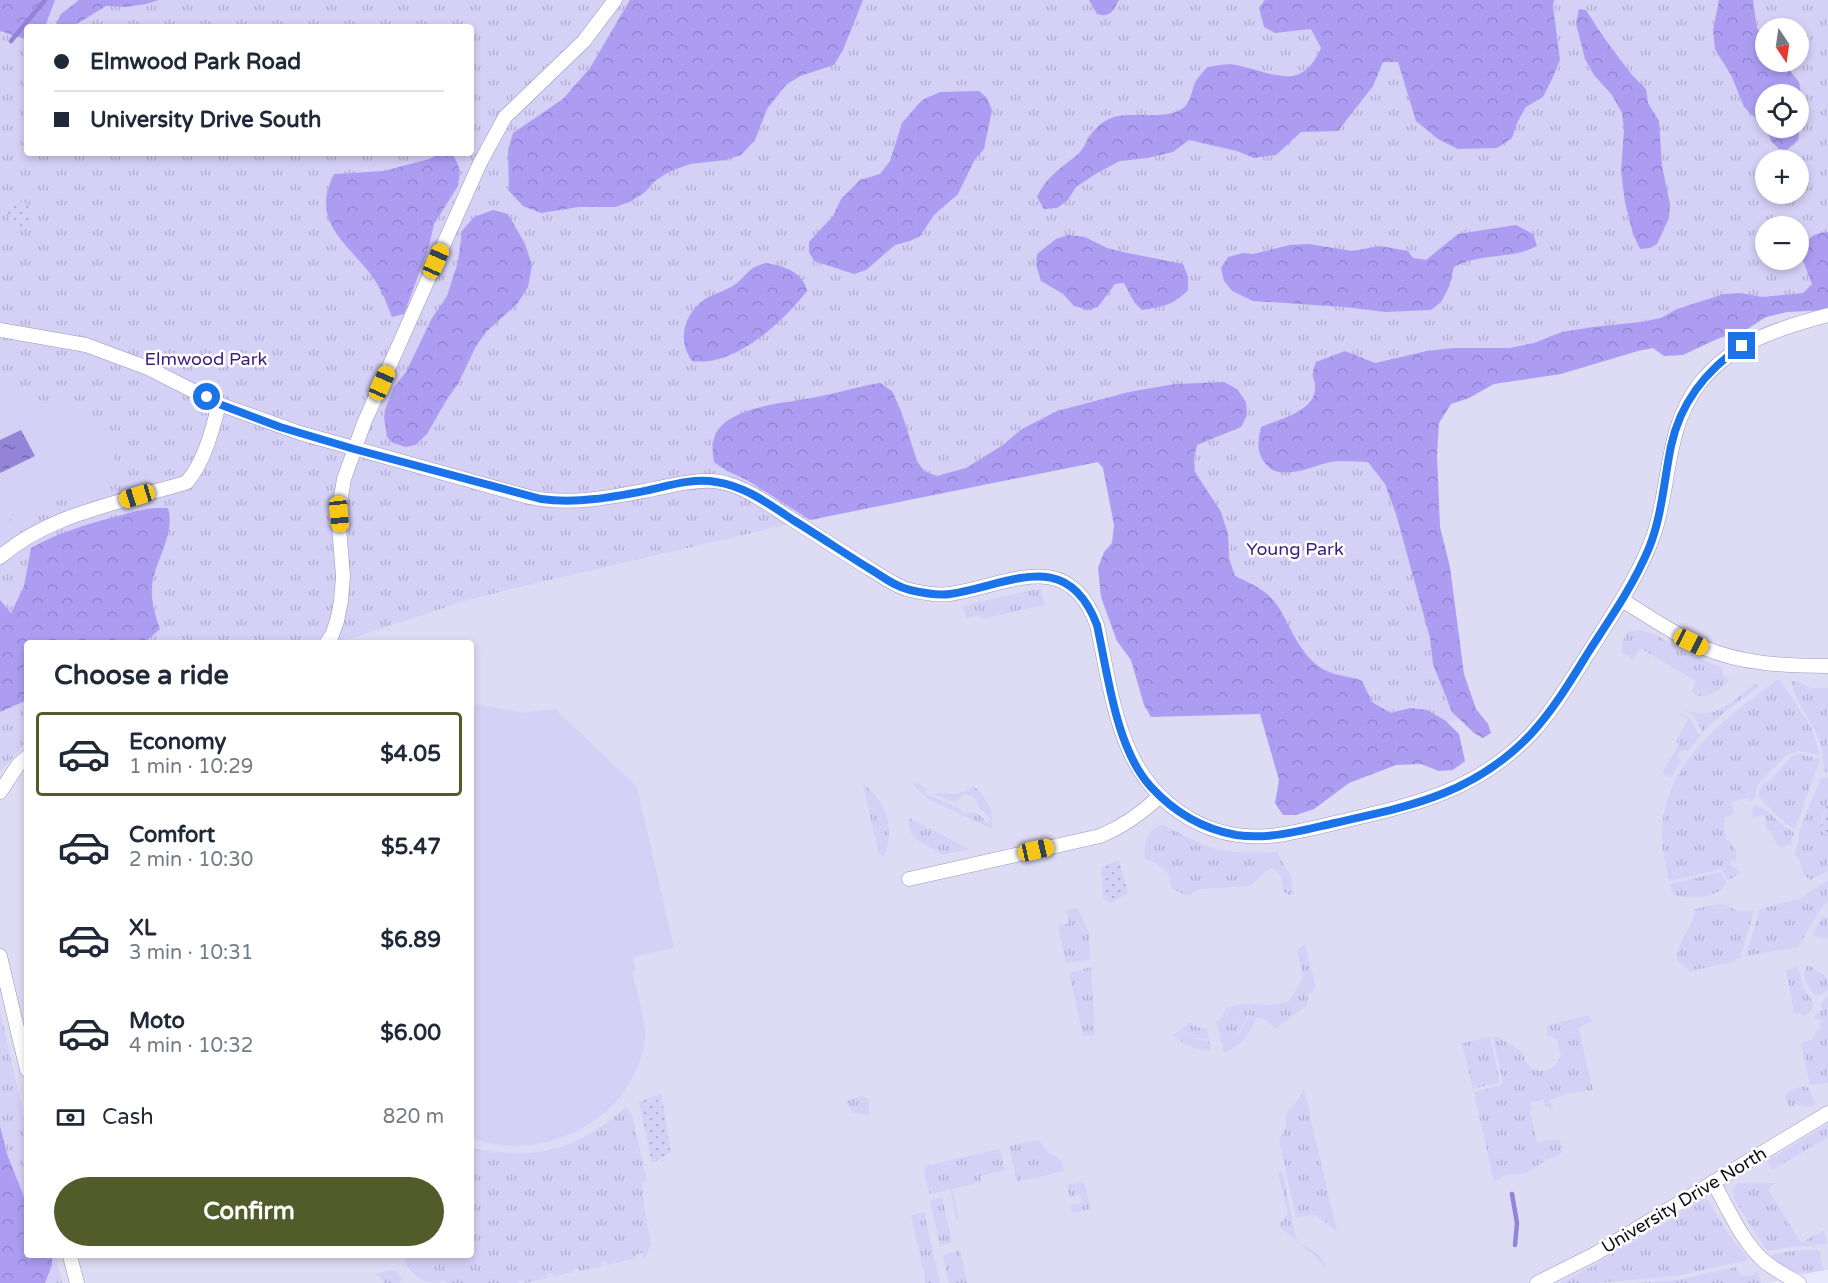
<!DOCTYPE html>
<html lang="en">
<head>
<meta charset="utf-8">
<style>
	:root { --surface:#fff; --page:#f6f6f7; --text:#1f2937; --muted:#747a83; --line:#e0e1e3; --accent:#525b2a }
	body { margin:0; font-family:"Varela Round",sans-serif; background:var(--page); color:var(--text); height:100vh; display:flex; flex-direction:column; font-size:22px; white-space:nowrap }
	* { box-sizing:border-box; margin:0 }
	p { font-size:20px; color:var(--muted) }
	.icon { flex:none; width:33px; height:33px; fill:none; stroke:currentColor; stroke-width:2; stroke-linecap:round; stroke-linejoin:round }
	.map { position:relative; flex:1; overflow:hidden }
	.side { position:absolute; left:24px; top:640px; width:450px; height:618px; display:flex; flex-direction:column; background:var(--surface); border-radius:6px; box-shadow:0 3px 9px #0003 }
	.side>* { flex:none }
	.hud { position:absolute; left:24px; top:24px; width:450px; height:132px; border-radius:6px; box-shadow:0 3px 9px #0003; display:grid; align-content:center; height:132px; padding:0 30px; background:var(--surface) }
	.needle { width:39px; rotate:167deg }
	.tools { position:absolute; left:1755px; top:18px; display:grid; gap:12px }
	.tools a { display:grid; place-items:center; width:54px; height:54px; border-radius:50%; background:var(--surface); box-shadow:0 3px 9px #0003; font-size:30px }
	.end { position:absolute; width:27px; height:27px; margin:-14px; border:8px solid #1a73e8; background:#fff; box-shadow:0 0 0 3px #fff }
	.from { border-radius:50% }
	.car { position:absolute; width:18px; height:36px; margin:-18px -9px; border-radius:8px; box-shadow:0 0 4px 2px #0007; background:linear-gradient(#f5c518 24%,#345 0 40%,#f5c518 0 76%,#345 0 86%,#f5c518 0) }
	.hud b { display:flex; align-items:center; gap:21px; height:57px; font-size:22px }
	.hud b+b { border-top:2px solid var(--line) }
	.hud i { width:15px; height:15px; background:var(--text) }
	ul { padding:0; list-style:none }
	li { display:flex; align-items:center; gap:18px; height:84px; margin:0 12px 9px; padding:0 18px; border:3px solid transparent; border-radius:6px }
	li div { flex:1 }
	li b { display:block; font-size:22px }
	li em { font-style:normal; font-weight:800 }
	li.on { border-color:var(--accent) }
	li>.icon { width:54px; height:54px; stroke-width:1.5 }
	h2 { padding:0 30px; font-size:27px; line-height:72px }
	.pay { display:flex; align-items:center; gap:15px; height:66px; padding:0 30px; font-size:22px }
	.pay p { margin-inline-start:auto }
	.cta { display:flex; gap:12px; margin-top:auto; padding:12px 30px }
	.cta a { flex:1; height:69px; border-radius:36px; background:var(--accent); color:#fff; font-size:24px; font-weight:800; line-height:69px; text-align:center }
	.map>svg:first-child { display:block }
	.built { fill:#dedbf5 }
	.grass { fill:url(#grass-tufts); fill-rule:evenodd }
	.forest { fill:url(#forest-crowns) }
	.garden { fill:url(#garden-dots) }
	.pitch { fill:#d5d0f6 }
	.water { fill:url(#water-ripples) }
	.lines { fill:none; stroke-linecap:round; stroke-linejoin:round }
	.stream { stroke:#9384d8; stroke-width:4.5 }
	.street-casing { stroke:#9b97b8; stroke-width:15 }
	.street { stroke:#fff; stroke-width:14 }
	.route { stroke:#1a73e8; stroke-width:8 }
	.labels { text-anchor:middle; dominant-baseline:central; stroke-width:5; stroke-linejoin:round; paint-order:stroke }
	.park-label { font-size:18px; fill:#3e1e80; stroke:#fff }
	.street-label { font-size:18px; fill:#0f0e19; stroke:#fff }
</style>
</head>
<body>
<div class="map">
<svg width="1828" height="1283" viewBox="0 0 1828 1283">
	<defs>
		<pattern id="grass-tufts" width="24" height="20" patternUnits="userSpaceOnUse" patternTransform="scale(1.5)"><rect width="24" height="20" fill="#d5d0f6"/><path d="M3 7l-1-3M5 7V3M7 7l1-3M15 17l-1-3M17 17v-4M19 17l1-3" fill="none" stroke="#b6b1d2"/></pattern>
		<pattern id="forest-crowns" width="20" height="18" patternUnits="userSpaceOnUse" patternTransform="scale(1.5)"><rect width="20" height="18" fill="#ac9df3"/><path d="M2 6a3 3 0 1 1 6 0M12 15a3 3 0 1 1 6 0" fill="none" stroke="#9386d0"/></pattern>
		<pattern id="garden-dots" width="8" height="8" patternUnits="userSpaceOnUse" patternTransform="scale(1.5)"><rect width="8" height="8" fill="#d5d0f6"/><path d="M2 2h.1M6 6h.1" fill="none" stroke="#b6b1d2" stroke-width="1.8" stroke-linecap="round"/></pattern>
		<pattern id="water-ripples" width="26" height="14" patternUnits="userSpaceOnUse" patternTransform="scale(1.5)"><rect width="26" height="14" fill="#9384d8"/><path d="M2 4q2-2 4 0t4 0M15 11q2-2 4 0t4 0" fill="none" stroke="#766aae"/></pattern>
	</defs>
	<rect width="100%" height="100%" fill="#eae8fd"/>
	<g class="built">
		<polygon points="1828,289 1828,1269 1769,1283 62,1283 56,1256 471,1256 471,644 338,643 465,601 512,589 846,511 1398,389"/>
		<polygon points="27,741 27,1129 0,1011 0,772"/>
	</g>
	<g class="grass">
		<path d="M0,0H1828V289L1397,389L1469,717L1307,753L1291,683L1157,713L1100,455L846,511L512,589L465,601L338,643L27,644V741L0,772ZM27,27H471V153H27ZM1766,28H1798V62H1766ZM1766,94H1798V128H1766ZM1766,160H1798V194H1766ZM1766,226H1798V260H1766Z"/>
		<polygon points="1037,589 1041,589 1045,605 981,619 980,615 966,618 963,606 966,605"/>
		<path d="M1639,630L1654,634L1686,653L1722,668L1724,677L1730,679C1722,689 1708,699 1695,695L1692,691L1696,681L1640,648L1633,659L1622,653V643L1627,632Z"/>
		<path d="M1777,680H1780L1811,727L1820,755L1798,751L1787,755L1760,782L1756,790L1755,798L1750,802L1748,798L1731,802L1734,814L1725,818L1724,825L1726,839C1735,844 1737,851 1736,861L1733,860L1730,865L1741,872L1728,881L1722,869L1669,881C1666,866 1662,850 1662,835C1662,763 1726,718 1777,680Z"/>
		<path d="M1792,681H1797L1811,688H1828V773L1823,770C1828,731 1794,710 1792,681Z"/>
		<path d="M1755,684L1759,686L1722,714L1703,732L1693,715L1682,709C1716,722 1729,703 1755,684Z"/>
		<polygon points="1679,713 1690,719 1696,731 1701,735 1688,751 1684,750 1679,753 1678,757 1681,761 1671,778 1662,773 1679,744 1676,741 1688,720"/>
		<path d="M1799,754L1820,759L1795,829C1780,822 1770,807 1759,797V791L1763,784L1771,780L1791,757Z"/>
		<polygon points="1821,777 1828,778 1828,799 1821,822 1825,834 1828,835 1828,871 1810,880 1803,874 1800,861 1795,855 1801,826"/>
		<path d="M917,782L927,790L925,794L959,808L964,814L973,812L981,816L987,823L991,819L978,807V802L973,796L964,794L959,800L954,802L932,793C948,793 957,798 973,786C987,797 994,811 992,829L928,799L913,785Z"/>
		<path d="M863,784C886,801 895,827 885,854L879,855Z"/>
		<path d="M1753,806C1771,807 1777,826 1794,832L1791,844L1782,847L1777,845L1770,830L1767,831L1764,815L1752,818Z"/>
		<path d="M909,818L969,849L942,855C929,844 905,841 909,818Z"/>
		<path d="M1163,825C1174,829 1183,836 1193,840C1223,855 1245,853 1277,852L1290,875L1294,894L1289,895L1283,891L1281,875L1272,868L1266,871L1250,886L1201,889L1194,892L1189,897L1171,888C1170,870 1160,864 1145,859C1143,844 1147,828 1163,825Z"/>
		<path d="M1720,872L1727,883C1716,900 1690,899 1673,895L1670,884Z"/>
		<polygon points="1828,880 1828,901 1821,908 1798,947 1746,956 1760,909 1799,899"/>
		<path d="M1720,904L1726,905L1737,911H1754L1740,958L1735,959V961L1691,971L1677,960C1677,940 1693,928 1695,909Z"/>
		<polygon points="1078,908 1089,933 1090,960 1066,963 1058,926 1069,923 1067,910"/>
		<polygon points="1823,916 1828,919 1828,937 1825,939 1812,935"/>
		<path d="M1305,944L1316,988L1308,995L1307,1005L1275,1029L1267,1020L1256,1017C1251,1034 1240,1046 1224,1053L1222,1045L1229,1041L1222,1044L1219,1035L1223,1032L1219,1033L1216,1022L1222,1017L1226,1008L1238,1005L1236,1017L1228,1028L1235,1020L1239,1005L1249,1003C1249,1019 1241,1030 1231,1040C1243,1031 1249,1020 1250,1004L1275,1005L1289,1001L1303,978L1297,950Z"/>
		<path d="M1806,966H1810L1828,978V990L1818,996C1808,992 1801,975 1806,966Z"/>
		<polygon points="1091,967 1095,1035 1083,1036 1069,973"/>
		<polygon points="1798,967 1804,989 1813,1002 1812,1010 1805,1016 1794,1012 1786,970"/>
		<polygon points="1828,996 1828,1083 1810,1085 1801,1043 1812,1039 1817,1030 1822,1030 1820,1026 1821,1020 1815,1019 1815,1015 1822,1010 1822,1006 1820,1004"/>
		<polygon points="0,1011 27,1129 27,1256 56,1256 62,1283 0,1283"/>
		<path d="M1588,1015L1592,1021L1580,1027L1579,1031L1593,1090L1569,1093L1550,1100L1553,1109L1550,1110L1549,1106L1545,1107L1543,1099L1530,1102L1532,1110L1530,1111L1537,1142L1559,1139C1568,1155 1558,1155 1545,1161C1538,1164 1533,1171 1525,1173C1519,1175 1513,1174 1507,1175C1502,1176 1498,1180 1494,1182L1474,1092L1500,1086L1503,1083L1493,1037L1496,1036L1523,1052C1526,1076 1552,1077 1561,1056L1557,1040L1546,1034L1549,1025Z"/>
		<polygon points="1190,1022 1197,1027 1207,1029 1209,1039 1194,1038 1181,1029"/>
		<path d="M1181,1030L1195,1039L1209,1041L1211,1050C1196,1051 1184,1045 1173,1035Z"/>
		<polygon points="1490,1037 1500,1082 1473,1089 1462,1043"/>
		<path d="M1806,1086C1812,1091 1811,1098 1816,1104L1808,1107L1797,1105L1789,1108L1785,1097C1789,1088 1798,1088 1806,1086Z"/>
		<polygon points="1303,1090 1304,1090 1337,1231 1316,1215 1296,1217 1279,1140 1286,1128 1286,1114 1299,1098"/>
		<polygon points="862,1096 869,1099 869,1115 853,1113 845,1101"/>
		<path d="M626,1106L632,1115L647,1181L642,1183L644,1206L651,1244L646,1256L643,1257L642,1253L637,1254V1258L607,1265L606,1261L601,1262L602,1266L579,1271L578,1268L573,1269V1272L553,1277L552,1273L547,1274L548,1278L526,1283L523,1280L518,1281V1283H446L445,1280L440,1281V1283C420,1283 409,1274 403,1256H471V1149C490,1150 508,1154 527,1153C564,1152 600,1132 626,1106Z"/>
		<polygon points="1828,1124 1828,1137 1772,1170 1767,1161"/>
		<polygon points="1038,1140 1049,1153 1062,1161 1064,1171 1017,1182 1009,1146"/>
		<polygon points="1000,1149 1005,1170 980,1176 981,1182 952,1189 959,1219 957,1220 950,1189 931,1194 929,1193 924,1171 925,1166"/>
		<path d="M1282,1171L1297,1241C1310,1249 1323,1254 1327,1270L1316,1257L1280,1227V1223L1288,1214L1278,1173Z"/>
		<polygon points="1084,1182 1091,1209 1072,1213 1071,1206 1082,1203 1080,1195 1070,1197 1067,1186 1070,1184"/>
		<polygon points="1737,1183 1776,1183 1768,1189 1801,1243 1824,1230 1827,1244 1784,1248 1767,1251 1734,1199 1733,1190"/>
		<polygon points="942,1197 952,1242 942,1245 940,1244 930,1201"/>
		<polygon points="1704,1199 1708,1200 1732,1240 1748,1258 1745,1261 1676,1276 1596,1283 1560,1283 1598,1263"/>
		<polygon points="924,1212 940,1283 926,1283 911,1215"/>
		<polygon points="960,1250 967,1283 949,1283 943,1255"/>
		<path d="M1817,1250L1820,1252L1823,1269H1828C1801,1276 1791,1274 1768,1258C1780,1249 1802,1251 1817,1250Z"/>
		<path d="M1736,1267C1740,1276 1744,1277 1754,1275L1757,1271L1761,1283H1637L1678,1280Z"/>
		<polygon points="390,1270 396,1271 402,1279 400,1283 384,1283 376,1274"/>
	</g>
	<g class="forest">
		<polygon points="0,0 55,0 46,24 43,27 27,27 27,38 25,39 0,31"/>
		<polygon points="79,0 159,0 146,4 126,7 106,6 72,27 60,27 56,24 61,14"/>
		<polygon points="630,0 863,0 843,50 834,65 800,76 786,85 767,109 755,140 741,155 725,160 690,164 671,171 656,180 645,192 630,202 615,207 579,207 541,213 523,206 509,191 508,150 513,133 563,99 590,68"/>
		<path d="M1089,0H1119C1113,11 1110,18 1097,14Z"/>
		<path d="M1265,0H1554L1553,6L1560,60L1552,79L1543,97L1526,107L1518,121L1512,138L1497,148L1458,149L1438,139L1416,121L1398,62H1383L1373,86L1338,131L1301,132L1276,155L1254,158L1237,151L1189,140L1173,152L1147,158L1120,161L1097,173L1076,187L1067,201L1057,208L1044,209L1037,197C1047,176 1060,169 1077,155C1082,151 1085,145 1087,140C1094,128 1105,118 1119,116C1137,113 1168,119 1182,109C1193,101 1191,89 1196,81C1199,76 1204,71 1207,67C1217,66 1227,63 1236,65C1274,72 1300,94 1321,48L1311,29L1275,33L1264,27L1259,8Z"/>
		<polygon points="1719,0 1753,0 1757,28 1765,39 1766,62 1783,62 1799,82 1803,105 1798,140 1787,150 1779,149 1771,141 1766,128 1798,128 1798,94 1766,94 1765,127 1744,107 1732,77 1715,49 1713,30"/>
		<polygon points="1579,9 1586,10 1602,35 1631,74 1646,89 1648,103 1659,121 1662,166 1670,204 1669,218 1657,244 1650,248 1640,249 1633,234 1625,202 1621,171 1624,130 1622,113 1612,95 1594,75 1585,59 1576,23"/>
		<polygon points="979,91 987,98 992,110 984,149 975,159 958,194 934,215 920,236 910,241 895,245 866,270 854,274 814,261 809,252 809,242 833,216 841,199 860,180 880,174 890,161 902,123 922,100 940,92"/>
		<path d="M442,153L453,154L460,170L458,186L434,224L429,246L404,314L392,317C387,304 382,290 374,279C349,243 309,224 334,174L384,171L429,159Z"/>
		<polygon points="493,210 508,214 525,244 532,265 528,287 517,304 487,331 476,346 458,384 447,399 427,434 415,445 406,447 393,443 387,437 384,417 386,407 394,387 406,372 432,318 447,296 458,262 462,231 474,217"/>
		<path d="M1516,225L1533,234L1537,246C1511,260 1482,252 1454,267L1449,287L1441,302L1431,310L1385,312L1345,307L1253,301L1232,291L1224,281L1221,268L1228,257L1243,253L1253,254L1290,245L1309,244L1352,251L1380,246L1408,251L1413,258L1426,260L1458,234Z"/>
		<path d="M1828,232V310L1787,312L1766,317L1749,328L1717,339L1683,355L1664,356L1653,348L1638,351L1561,374L1494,384L1469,398L1451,404L1439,423L1437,455L1440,527L1450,567L1464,674L1476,709L1488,724L1491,733L1483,738L1474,733L1452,712L1433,664L1430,638L1396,514L1385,484L1368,462C1356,462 1342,460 1330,462C1312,466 1279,483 1265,463C1256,451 1258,441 1261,427C1277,420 1313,412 1315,390C1316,377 1309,380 1316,362L1345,351L1375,363L1427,351L1454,348H1510L1534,343L1562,332L1593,327L1641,322L1661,318L1677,309L1724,294L1740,293L1763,297L1803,293L1812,284L1800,253C1806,239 1812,233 1828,232Z"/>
		<path d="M1068,235L1085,237L1107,248L1123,252L1183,264L1188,277V290C1174,305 1161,307 1142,310L1134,302L1124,283L1115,284L1098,307L1088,310L1074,306L1063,294L1041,281L1036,265L1037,254L1056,239Z"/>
		<path d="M766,263C784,266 803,272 807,291C782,323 735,367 692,361C678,342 683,318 700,303C710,293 726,292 737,283C750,272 748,268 766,263Z"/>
		<path d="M1224,382L1237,389L1246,402L1247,415L1241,427L1197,445L1194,458L1195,472L1221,512L1228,534L1229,558L1235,576C1250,583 1267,590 1277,605C1291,626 1301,660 1327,671C1337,676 1350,676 1362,681L1372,702L1391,713L1410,708L1427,710L1446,721L1459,734L1465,761L1453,770L1439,771L1421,764L1396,765L1349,783L1314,809L1296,815H1283L1275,803L1279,780L1260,714L1151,717L1144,705L1131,660L1117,641L1101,597L1098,568L1104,552L1112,543L1114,525L1103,468L1098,462L810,520L747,480L727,471L714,462C711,446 712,431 727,421C754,403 791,403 821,396C841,392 860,386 880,383L892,391L901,411L917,461L924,471L937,476L966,468L1003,445L1022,429L1057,411L1129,392L1175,384Z"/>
		<path d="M155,508H168C176,535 154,561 152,587C151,602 155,615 160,629L144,643L27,644V700L0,712V600L11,613L24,586L31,548C57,533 85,525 114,517C128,514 140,509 155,508Z"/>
		<polygon points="0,1126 7,1154 27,1205 27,1256 52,1256 52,1265 45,1283 0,1283"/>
	</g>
	<g class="garden">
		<circle cx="20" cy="214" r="12"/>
		<polygon points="1828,799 1828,835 1820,830"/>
		<polygon points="1119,860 1128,893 1111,903 1103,898 1102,867"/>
		<polygon points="661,1093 671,1153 652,1163 639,1102"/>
	</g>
	<g class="pitch">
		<path d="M0,391L34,397V399L57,404L65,399C86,406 99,417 107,438C111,450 121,466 114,478C105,493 81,490 67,494C44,500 22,514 0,525Z"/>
		<path d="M479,704L521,713L555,709L637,787L674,948L633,957L636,970L632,971C635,985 647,1026 645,1038C635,1119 544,1165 471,1138V706Z"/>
	</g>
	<polygon class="water" points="21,430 35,456 0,473 0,440"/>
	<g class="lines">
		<g class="stream">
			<polyline points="11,41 45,0"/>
			<polyline points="1512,1194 1517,1223 1515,1245"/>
		</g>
		<g class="street-casing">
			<g id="street">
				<path d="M0,330L86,345L148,368L219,404L300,433L529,497C572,506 612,497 654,489C673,485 693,480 713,481C741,483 766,503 790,518C816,535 843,552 870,569C882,576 896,587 910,590C923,593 937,596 950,594C1009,585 1068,546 1097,625C1114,703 1119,785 1200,824C1223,835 1252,839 1278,835C1304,831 1330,824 1356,818C1425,802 1481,787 1532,733C1555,708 1572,678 1591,649C1614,612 1639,576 1654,534C1671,483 1665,428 1700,383C1733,342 1779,328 1828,315"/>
				<path d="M0,557C39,523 89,510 138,496C154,491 171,488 187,482C205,460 212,431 219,404"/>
				<path d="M1622,600C1648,616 1674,634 1702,647C1741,664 1785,666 1828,666"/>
				<polyline points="326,644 332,635 337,621 341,601 343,576 338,514 344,479 364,423 480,163 505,117 584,41 615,0"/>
				<polyline points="0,792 18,765 27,757"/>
				<path d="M909,879L1100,836C1124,826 1141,814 1160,796"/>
				<polyline points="0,956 27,1070"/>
				<path d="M1713,1182C1728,1208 1741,1240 1763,1260C1774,1270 1787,1276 1799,1283"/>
				<polyline points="70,1256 77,1283"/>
				<polyline points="1537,1283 1595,1254 1828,1113"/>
			</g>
		</g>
		<use href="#street" class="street"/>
	</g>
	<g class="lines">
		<path class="route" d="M207,397L219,404L280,427L354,449L541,499C578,504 613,497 649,490C671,485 694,478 716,482C745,486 769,504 793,520C819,536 844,553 870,569C882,576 895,587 910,590C923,593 937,596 950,594C1009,585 1067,546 1097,625C1108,675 1116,749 1151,787C1174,812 1203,829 1236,835C1270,840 1303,830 1335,823C1411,806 1474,794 1531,734C1555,708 1573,677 1591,648C1612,616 1634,584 1649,548C1662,516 1664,480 1671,446C1680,404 1706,370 1742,346"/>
	</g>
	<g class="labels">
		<g class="park-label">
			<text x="206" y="359">Elmwood Park</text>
			<text x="1295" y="549">Young Park</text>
		</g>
		<g class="street-label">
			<text transform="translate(1684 1200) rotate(-31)">University Drive North</text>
		</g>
	</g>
</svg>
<div class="tools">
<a><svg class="needle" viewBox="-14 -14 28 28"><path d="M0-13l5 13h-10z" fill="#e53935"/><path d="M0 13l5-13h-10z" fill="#747a83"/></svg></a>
<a><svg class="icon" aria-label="locate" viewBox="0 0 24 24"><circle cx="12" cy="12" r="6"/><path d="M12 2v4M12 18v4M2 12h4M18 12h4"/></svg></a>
<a>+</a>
<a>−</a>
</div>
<i class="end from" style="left:207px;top:397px"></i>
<i class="end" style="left:1742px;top:346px"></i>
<i class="car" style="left:436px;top:261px;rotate:24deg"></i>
<i class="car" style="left:382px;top:383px;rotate:24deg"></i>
<i class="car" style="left:137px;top:496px;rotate:253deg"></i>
<i class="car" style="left:339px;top:514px;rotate:174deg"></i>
<i class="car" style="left:1691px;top:642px;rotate:116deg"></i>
<i class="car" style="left:1036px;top:850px;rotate:77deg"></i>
<div class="hud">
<b><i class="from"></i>Elmwood Park Road</b>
<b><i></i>University Drive South</b>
</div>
<section class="side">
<h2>Choose a ride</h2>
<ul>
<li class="on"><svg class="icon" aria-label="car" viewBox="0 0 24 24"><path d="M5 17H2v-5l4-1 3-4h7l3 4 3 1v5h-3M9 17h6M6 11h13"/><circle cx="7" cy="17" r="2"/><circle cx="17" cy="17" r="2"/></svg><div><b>Economy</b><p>1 min · 10:29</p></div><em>$4.05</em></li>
<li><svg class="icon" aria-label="car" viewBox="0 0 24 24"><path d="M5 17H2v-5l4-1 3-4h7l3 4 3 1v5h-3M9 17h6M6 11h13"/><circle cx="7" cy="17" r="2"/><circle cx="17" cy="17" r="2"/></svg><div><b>Comfort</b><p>2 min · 10:30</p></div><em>$5.47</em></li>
<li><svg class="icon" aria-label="car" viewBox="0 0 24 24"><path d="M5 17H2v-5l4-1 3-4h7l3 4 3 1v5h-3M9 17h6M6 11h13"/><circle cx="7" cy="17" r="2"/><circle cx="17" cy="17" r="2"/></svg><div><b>XL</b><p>3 min · 10:31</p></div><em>$6.89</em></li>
<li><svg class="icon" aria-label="car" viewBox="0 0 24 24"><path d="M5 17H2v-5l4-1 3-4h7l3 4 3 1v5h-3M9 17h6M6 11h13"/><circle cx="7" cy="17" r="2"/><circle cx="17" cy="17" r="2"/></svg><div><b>Moto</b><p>4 min · 10:32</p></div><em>$6.00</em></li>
</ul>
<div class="pay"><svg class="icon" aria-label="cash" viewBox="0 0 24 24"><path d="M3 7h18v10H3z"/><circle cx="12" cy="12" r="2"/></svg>Cash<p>820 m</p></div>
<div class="cta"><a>Confirm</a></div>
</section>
</div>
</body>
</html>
